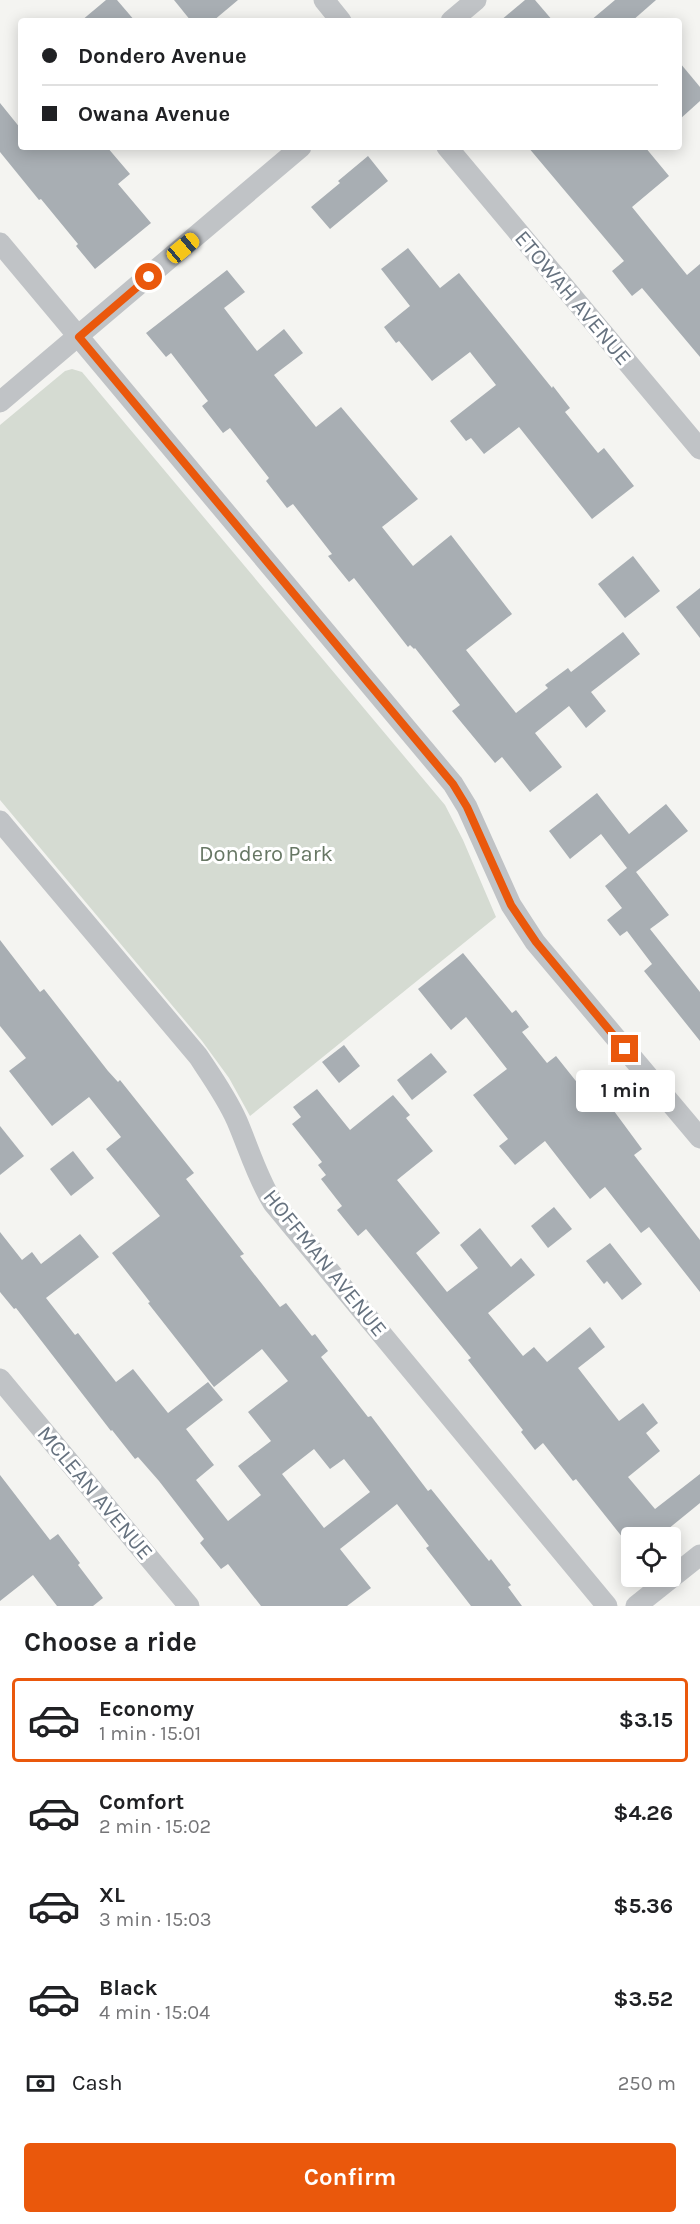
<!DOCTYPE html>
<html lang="en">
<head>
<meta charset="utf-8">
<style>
	:root { --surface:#fff; --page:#f6f6f6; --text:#202124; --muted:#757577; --line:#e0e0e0; --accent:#ea580c }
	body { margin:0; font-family:Karla,sans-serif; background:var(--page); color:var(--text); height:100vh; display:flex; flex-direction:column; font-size:22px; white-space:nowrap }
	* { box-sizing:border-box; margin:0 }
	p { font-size:20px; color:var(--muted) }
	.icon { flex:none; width:33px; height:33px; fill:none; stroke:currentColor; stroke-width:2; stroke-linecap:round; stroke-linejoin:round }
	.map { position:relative; height:1606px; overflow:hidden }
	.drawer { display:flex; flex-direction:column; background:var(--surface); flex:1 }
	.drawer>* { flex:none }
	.banner { position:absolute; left:18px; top:18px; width:664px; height:132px; border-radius:6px; box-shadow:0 3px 15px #0003; display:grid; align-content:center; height:132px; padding:0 24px; background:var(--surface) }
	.tools { position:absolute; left:621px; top:1527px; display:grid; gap:12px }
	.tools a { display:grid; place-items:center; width:60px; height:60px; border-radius:6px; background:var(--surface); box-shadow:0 3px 15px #0003; font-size:30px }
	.end { position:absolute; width:27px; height:27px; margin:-14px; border:8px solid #ea580c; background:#fff; box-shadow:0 0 0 3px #fff }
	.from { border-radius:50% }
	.bubble { position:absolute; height:42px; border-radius:6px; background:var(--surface); box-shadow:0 3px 15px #0003; font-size:20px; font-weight:700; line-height:42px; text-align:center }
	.car { position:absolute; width:18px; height:36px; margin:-18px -9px; border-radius:8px; box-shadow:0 0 4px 2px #0007; background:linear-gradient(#f5c518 24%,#345 0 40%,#f5c518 0 76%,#345 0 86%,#f5c518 0) }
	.banner b { display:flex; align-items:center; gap:21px; height:57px; font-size:22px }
	.banner b+b { border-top:2px solid var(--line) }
	.banner i { width:15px; height:15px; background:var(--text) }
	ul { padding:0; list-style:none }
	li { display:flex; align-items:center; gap:18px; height:84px; margin:0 12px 9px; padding:0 12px; border:3px solid transparent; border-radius:6px }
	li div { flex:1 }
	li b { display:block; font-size:22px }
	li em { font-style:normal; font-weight:700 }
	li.selected { border-color:var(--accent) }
	li>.icon { width:54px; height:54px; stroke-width:1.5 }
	h2 { padding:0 24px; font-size:27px; line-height:72px }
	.pay { display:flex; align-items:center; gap:15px; height:66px; padding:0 24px; font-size:22px }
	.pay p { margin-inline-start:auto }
	.cta { display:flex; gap:12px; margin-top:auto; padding:12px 24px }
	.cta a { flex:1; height:69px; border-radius:6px; background:var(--accent); color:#fff; font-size:24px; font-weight:700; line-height:69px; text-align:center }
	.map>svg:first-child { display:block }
	.green { fill:#d5dbd2 }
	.building { fill:#a8aeb3; fill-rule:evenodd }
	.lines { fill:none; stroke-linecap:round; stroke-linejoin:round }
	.minor { stroke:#c0c3c6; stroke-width:21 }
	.route { stroke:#ea580c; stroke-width:8 }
	.labels { text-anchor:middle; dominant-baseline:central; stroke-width:6; stroke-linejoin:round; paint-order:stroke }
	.street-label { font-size:22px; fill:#66727f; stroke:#fff }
	.park-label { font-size:22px; fill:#677764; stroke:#fff }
</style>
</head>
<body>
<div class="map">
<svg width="700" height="1606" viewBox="0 0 700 1606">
	<rect width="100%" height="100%" fill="#f4f4f1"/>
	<polygon class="green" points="72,369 82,372 445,805 463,840 496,917 250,1116 229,1078 202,1041 0,800 0,425 65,371"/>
	<g class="building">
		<polygon points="106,0 117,0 135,21 81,21"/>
		<polygon points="174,0 238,0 213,21 191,21"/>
		<polygon points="525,0 535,0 553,21 500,21"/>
		<polygon points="615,0 656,0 632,21 590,21"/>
		<polygon points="680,63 700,87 700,101 680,119"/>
		<polygon points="0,103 21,129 21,147 107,147 130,174 118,184 151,223 95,269 76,246 78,244 41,199 39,200 0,152"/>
		<polygon points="528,147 645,147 669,176 632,207 687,275 700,264 700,357 642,288 632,296 612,271 624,261"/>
		<polygon points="368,156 388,181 330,229 311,207 340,183 338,181"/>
		<polygon points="408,248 440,288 459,273 552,388 553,386 570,408 565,412 598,453 604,448 634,486 592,519 519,427 484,454 471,438 466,441 450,421 496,385 470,352 432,381 399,341 396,343 384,327 410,306 381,269"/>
		<polygon points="227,270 245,292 224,308 257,351 284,329 303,353 274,375 316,427 341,407 418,499 382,527 413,566 451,535 512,614 466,650 516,713 548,688 545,685 568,668 571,672 623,632 640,654 591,692 606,711 586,728 569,706 535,733 562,767 530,792 502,757 495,763 452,711 460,705 415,648 414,649 410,645 408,647 354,578 349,582 328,556 332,554 293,504 287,508 266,481 269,478 230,428 223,433 202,406 208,401 171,353 166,357 146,333"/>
		<polygon points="633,556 660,591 625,618 598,584"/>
		<polygon points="700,588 700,638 676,607"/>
		<polygon points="597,793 629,834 666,804 688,831 636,872 669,915 650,929 700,992 700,1041 644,971 652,964 627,931 620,936 607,920 622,908 605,886 627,868 601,834 570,859 549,831"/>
		<path d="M0,940L40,992L44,989L108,1071L118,1082L120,1080L194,1173L186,1179L244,1254L240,1256L280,1307L286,1303L312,1336L315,1334L328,1351L321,1357L368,1417L371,1416L428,1491L431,1489L489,1561L491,1559L511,1585L508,1587L522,1606H471L426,1548L429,1546L397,1504L340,1549L371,1588L347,1606H261L228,1564L221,1569L200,1543L204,1539L159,1481L138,1457L135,1459L112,1430L111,1431L16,1308L14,1309L0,1292V1232L22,1260L32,1252L41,1264L80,1234L99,1257L46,1298L75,1335L78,1333L116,1382L133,1369L168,1413L208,1382L223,1400L186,1429L214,1465L196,1480L228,1521L261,1495L238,1466L271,1441L248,1412L288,1381L262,1349L214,1387L148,1303L150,1302L112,1253L160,1216L106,1149L121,1137L89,1097L52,1126L9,1071L26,1058L0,1026ZM314,1449L330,1469L344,1459L370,1492L324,1528L282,1474Z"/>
		<polygon points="463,953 512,1013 516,1010 529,1027 522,1032 547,1063 556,1056 591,1100 600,1092 642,1149 634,1155 700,1240 700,1292 649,1227 641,1233 605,1187 590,1199 545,1141 515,1165 499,1146 508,1139 473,1095 507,1069 466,1017 451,1030 418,989"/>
		<polygon points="344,1045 360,1066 339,1083 322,1062"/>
		<polygon points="431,1053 447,1072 412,1100 397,1080"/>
		<polygon points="317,1089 350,1130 393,1095 410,1115 406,1118 433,1151 397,1180 440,1233 416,1253 447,1292 478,1268 460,1245 480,1228 511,1267 521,1258 535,1275 488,1313 523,1356 534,1347 547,1362 590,1327 605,1347 578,1368 619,1421 643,1403 658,1423 646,1433 660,1451 628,1477 655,1509 700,1474 700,1503 657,1538 623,1538 576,1479 573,1481 543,1443 535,1450 521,1432 523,1430 468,1360 471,1358 366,1229 358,1236 337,1210 342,1206 321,1179 326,1175 318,1165 322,1162 292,1124 301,1117 293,1107"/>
		<polygon points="0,1126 24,1156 0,1175"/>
		<polygon points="73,1151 94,1178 71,1196 50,1169"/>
		<polygon points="554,1207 572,1229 548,1248 531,1226"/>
		<polygon points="610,1243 642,1284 622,1300 607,1281 604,1284 586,1261"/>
		<polygon points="0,1475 50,1540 58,1534 80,1563 78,1565 103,1598 93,1606 57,1606 33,1575 0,1601"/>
	</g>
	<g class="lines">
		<g class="minor">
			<polyline points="324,0 341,21"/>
			<polyline points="451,21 476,0"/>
			<polyline points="447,147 700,449"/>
			<polyline points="0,243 453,784 467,807 511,905 535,942 700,1138"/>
			<polyline points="0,402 301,147"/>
			<path d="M0,821L198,1056C212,1077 227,1098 237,1121C249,1149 257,1177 273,1203L607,1606"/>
			<polyline points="0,1379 189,1606"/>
			<polyline points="636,1606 700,1555"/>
		</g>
	</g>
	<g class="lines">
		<polyline class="route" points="149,277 79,337 453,784 467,807 511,905 536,942 625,1049"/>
	</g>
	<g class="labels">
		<g class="street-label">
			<text transform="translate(573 298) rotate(50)">ETOWAH AVENUE</text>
			<text transform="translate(325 1263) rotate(51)">HOFFMAN AVENUE</text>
			<text transform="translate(95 1493) rotate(50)">MCLEAN AVENUE</text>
		</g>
		<g class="park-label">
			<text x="266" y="854">Dondero Park</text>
		</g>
	</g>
</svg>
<div class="tools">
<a><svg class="icon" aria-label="locate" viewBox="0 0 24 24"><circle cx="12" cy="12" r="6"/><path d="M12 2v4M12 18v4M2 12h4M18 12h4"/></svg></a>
</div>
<i class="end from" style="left:149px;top:277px"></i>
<i class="end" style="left:625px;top:1049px"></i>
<div class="bubble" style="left:576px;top:1070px;width:99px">1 min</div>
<i class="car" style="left:183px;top:248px;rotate:50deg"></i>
<div class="banner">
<b><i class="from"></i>Dondero Avenue</b>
<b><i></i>Owana Avenue</b>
</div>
</div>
<section class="drawer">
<h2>Choose a ride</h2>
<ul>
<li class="selected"><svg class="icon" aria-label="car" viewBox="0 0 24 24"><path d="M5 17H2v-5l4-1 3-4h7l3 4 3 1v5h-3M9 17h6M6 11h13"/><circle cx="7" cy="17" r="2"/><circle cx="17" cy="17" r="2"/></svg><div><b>Economy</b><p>1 min · 15:01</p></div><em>$3.15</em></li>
<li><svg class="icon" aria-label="car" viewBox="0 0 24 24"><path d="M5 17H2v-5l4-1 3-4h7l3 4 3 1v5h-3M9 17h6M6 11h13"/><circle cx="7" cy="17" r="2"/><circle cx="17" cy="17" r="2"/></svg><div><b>Comfort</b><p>2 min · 15:02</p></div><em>$4.26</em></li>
<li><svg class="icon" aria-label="car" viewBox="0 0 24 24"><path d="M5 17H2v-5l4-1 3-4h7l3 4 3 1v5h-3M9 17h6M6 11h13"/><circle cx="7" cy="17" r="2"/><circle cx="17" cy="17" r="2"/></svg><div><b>XL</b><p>3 min · 15:03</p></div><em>$5.36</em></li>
<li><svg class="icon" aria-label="car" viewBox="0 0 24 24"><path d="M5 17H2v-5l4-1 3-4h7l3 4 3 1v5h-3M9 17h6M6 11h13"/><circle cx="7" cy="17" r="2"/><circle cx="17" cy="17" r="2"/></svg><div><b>Black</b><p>4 min · 15:04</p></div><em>$3.52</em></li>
</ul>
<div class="pay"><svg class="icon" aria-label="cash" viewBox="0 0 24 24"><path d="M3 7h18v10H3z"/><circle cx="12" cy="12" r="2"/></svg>Cash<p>250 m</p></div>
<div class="cta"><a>Confirm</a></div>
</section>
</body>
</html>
